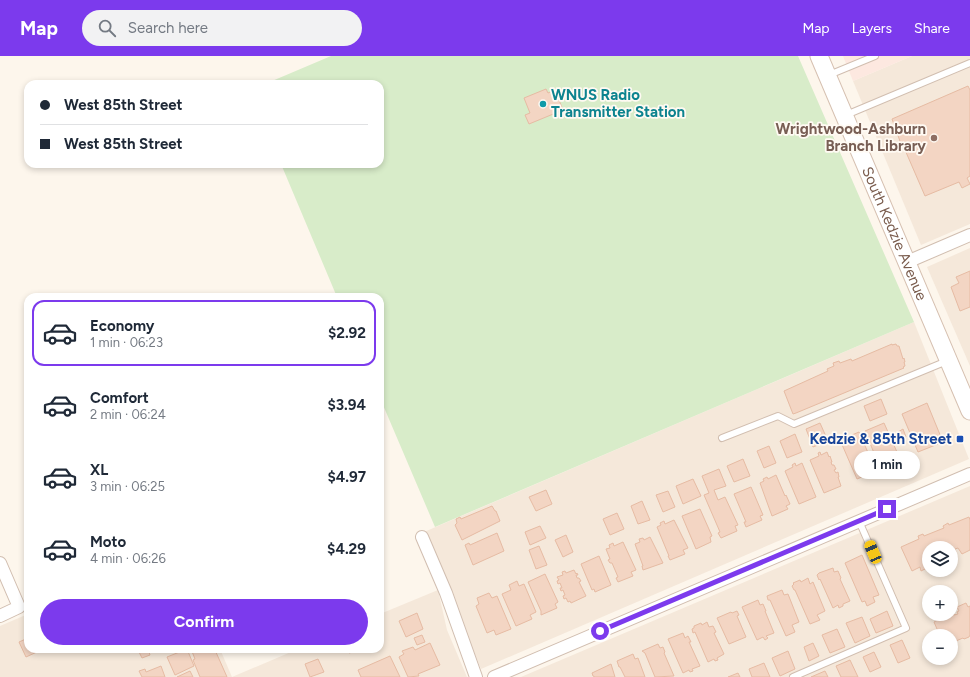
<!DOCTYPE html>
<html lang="en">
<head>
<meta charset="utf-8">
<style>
	:root { --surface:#fff; --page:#f2f2f3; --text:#1f2937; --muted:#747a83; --line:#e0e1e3; --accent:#7c3aed }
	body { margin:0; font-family:Figtree,sans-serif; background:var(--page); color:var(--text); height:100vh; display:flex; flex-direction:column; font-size:15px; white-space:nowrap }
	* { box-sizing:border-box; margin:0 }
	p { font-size:13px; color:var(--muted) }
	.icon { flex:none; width:22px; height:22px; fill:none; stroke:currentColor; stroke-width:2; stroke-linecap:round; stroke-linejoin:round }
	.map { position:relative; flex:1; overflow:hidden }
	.details { position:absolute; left:24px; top:237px; width:360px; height:360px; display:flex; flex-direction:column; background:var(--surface); border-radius:12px; box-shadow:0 2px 6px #0003 }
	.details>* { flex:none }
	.guide { position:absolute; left:24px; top:24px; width:360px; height:88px; border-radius:12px; box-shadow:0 2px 6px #0003; display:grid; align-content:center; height:88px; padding:0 16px; background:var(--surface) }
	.tools { position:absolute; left:922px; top:485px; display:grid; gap:8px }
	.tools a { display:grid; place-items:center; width:36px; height:36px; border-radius:50%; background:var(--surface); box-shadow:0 2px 6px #0003; font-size:20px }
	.end { position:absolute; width:18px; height:18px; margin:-9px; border:5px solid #7c3aed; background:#fff; box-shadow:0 0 0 2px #fff }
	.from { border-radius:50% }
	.bubble { position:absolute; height:28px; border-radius:14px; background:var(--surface); box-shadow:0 2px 6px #0003; font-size:13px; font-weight:700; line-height:28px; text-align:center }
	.car { position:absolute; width:12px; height:24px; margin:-12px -6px; border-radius:5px; box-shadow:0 0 3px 1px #0007; background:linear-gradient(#f5c518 24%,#345 0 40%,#f5c518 0 76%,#345 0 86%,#f5c518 0) }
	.guide b { display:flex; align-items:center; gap:14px; height:38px; font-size:15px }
	.guide b+b { border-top:1px solid var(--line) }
	.guide i { width:10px; height:10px; background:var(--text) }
	ul { padding:7px 0 0; list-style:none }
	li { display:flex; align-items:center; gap:12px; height:66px; margin:0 8px 6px; padding:0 8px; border:2px solid transparent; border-radius:12px }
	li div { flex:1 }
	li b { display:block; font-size:15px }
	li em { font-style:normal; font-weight:700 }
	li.current { border-color:var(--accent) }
	li>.icon { width:36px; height:36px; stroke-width:1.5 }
	.primary-button { display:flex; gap:8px; margin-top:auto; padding:8px 16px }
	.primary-button a { flex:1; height:46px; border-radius:24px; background:var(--accent); color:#fff; font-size:16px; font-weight:700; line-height:46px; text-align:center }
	header { display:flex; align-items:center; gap:24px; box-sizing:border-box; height:56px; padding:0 20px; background:var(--accent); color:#fff }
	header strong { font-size:19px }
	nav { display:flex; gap:22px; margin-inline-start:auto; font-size:14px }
	.search { width:280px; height:36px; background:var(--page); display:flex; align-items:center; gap:10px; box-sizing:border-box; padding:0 14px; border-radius:22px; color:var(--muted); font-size:15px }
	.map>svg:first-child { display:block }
	.residential { fill:#f5e8da; fill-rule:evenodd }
	.commercial { fill:#fde8e0 }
	.green { fill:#d8ecc9 }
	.building { fill:#f3d5c3; stroke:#e6bba3 }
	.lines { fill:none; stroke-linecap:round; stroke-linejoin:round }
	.lane-casing { stroke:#d1beb0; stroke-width:8 }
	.street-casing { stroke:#d1beb0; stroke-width:14 }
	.secondary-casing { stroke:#d6c0b0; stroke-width:19 }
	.lane { stroke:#fff; stroke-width:6 }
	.street { stroke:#fff; stroke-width:12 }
	.secondary { stroke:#fff; stroke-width:17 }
	.route { stroke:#7c3aed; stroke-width:5 }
	.culture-dot { fill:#0f9aa8; stroke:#fffaf3; stroke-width:1.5 }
	.education-dot { fill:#8d6e63; stroke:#fffaf3; stroke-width:1.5 }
	.transit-dot { fill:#1a4fb4; stroke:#fffaf3; stroke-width:1.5 }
	.labels { text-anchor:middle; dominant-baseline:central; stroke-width:3.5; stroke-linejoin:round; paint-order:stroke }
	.culture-label { font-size:15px; font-weight:bold; fill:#0d838f; stroke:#fffaf3; text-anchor:start }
	.education-label { font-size:15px; font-weight:bold; fill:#785e54; stroke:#fffaf3; text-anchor:end }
	.street-label { font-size:15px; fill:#7a5c4d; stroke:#fffaf3 }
	.transit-label { font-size:15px; font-weight:bold; fill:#164399; stroke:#fffaf3; text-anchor:end }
</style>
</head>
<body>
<header>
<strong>Map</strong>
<div class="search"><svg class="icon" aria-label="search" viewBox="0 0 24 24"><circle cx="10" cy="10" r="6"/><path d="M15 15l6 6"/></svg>Search here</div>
<nav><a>Map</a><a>Layers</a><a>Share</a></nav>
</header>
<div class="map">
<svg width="970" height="621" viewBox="0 0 970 621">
	<rect width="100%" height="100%" fill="#fdf6ec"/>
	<g class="residential">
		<polygon points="912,0 970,0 970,168 921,189 853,25"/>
		<polygon points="970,192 970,310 927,211"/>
		<polygon points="914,266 969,403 481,613 424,476"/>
		<path d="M970,430V621H521ZM929,492H951V514H929ZM929,536H951V558H929ZM929,580H951V602H929Z"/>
		<polygon points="438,534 447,574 467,621 0,621 0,570 28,558 28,593 220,593 232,621 298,593 380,593 380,558"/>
	</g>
	<polygon class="commercial" points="843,0 912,0 853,25"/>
	<polygon class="green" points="331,0 798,0 914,266 435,471 380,342 380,241 337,241 281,108 380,108 380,28 265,28"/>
	<g class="building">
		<polygon points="968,30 970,34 970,120 967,122 970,128 962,132 959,126 925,140 902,87 901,88 892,63"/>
		<polygon points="546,33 548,37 555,34 563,54 529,68 525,59 530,57 524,42"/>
		<polygon points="970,215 970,251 960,255 951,231 959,227 956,221"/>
		<polygon points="892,288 892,289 896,288 897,290 899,290 903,303 904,302 905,306 904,306 905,310 903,311 904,312 796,357 793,358 784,335 828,315 827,313 834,310 833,307 839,305 840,307 851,303 852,305"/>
		<polygon points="881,343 887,358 870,365 864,350"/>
		<polygon points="927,347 943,386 918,396 902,358"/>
		<polygon points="820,367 828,385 813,391 806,373"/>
		<polygon points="884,367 901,405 881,414 865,375"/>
		<polygon points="903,373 906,381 901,383 898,376"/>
		<polygon points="859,376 876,415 857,423 840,384"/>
		<polygon points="795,378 802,396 787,402 780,385"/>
		<polygon points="769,390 776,407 764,412 757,395"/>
		<polygon points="820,396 821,399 827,396 829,401 830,400 832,406 831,406 832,409 834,409 836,413 834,414 836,417 838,416 839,421 838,421 841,430 824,437 810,404 819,400 818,397"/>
		<polygon points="743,403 750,420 734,426 727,410"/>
		<polygon points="795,407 796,410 802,407 816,441 799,448 785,415 793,411 792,409"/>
		<polygon points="719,413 726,430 714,434 718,444 725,441 738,469 735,470 737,475 721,482 718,477 720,476 704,439 709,437 702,420"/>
		<polygon points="776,419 785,440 786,439 790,448 786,450 788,453 772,460 760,427 764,425 763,423 767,421 768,423"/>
		<polygon points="693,423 701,440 683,448 676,430"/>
		<polygon points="751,431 763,459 760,460 762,464 746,471 744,466 746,466 734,438"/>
		<polygon points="546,434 552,448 536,455 529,441"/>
		<polygon points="668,435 675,451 663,456 656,439"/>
		<polygon points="642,445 650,464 638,468 631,450"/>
		<polygon points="492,450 495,455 496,455 500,465 462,484 455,469 457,467 456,463 460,461 461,463"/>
		<polygon points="700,453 712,480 710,481 711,486 696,493 682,460"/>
		<polygon points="617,457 624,473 610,479 603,463"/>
		<polygon points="969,461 970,464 970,494 962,498 958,492 955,493 956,496 951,498 951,492 929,492 929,511 921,515 920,511 912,515 901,491 919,483 918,480 923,478 924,480 944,472 943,470 948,467 949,469"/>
		<polygon points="674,464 688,492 683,494 685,498 670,504 668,500 669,500 657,471 661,469 660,467 664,465 665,468"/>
		<polygon points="540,470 546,482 530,489 525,476"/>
		<polygon points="497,477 504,495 473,509 465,489 469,487 470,489"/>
		<polygon points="566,479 573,496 563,501 555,484"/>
		<polygon points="650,481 663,507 643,514 642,510 643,510 635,488 640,486 639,483 643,482 644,484"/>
		<polygon points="623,486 636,514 631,516 633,520 618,526 616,522 618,521 612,507 610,507 608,504 610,503 606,493 610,492 609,489 613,487 614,490"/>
		<polygon points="539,490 547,509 536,513 529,494"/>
		<polygon points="862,499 879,539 873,541 875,546 867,550 865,545 862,546 845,507"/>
		<polygon points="599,500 611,529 595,536 594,533 592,534 581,508"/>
		<polygon points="833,512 834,516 838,515 841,522 840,523 850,545 843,548 843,550 839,552 838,549 833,552 820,523 819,524 817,519 819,517"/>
		<polygon points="574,514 576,518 577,517 578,519 576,519 577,522 579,522 581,525 579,526 586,540 571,547 570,545 568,546 566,542 564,543 563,540 565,539 563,534 561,535 560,532 562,532 560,527 558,528 557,525 559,524 557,521 563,519 562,516 565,515 566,517"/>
		<polygon points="545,518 558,546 555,548 557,552 541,559 541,555 528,526"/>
		<polygon points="808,522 810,528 813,526 825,555 817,559 820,564 810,568 795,534 794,534 792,530 794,528 793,527 800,524 801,526"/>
		<polygon points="517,525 519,530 524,528 536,556 530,559 532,563 516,570 502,538 511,534 509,529"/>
		<polygon points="782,534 784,539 788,538 799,566 792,569 795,576 786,580 770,544 768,544 767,540"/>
		<polygon points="489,537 492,542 497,540 511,573 496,579 494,574 487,577 476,550 479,548 477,542"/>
		<polygon points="758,544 760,549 763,548 766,555 765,555 774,577 766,580 768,582 765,584 763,581 757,584 742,551"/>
		<polygon points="966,547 968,551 970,550 970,579 969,581 964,583 963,582 951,587 951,580 940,580 934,566 942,562 941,558 951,558 951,554 954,559 958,558 957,556 959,555 957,551"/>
		<polygon points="737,555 739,559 737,560 746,581 729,588 717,562 731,556 732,557"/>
		<polygon points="887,555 893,570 876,577 870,563"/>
		<polygon points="417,557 423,573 406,581 399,565"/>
		<polygon points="862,561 870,580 855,587 846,567"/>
		<polygon points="707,566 709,571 713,570 716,576 714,577 724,598 717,602 718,604 715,605 714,603 708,606 695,576 693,577 692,573 694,572 694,570 701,567 702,569"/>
		<polygon points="837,573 845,591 830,597 822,579"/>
		<polygon points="683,577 685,582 688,580 691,586 689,586 700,610 692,613 693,615 690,616 689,614 683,617 668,583"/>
		<polygon points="422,579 425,586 417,589 414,582"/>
		<polygon points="28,582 28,593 38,593 39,595 26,601 19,586"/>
		<polygon points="902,584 910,602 898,607 890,589"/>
		<polygon points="430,587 440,609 418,618 419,620 408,621 399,601 404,598 402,595 413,591 415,594"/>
		<polygon points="813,587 819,600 809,605 804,591"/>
		<polygon points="658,588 660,592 663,591 665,596 664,597 674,620 655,621 645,597 642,595"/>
		<polygon points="146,593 148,593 150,599 142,602 139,596"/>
		<polygon points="187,593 194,610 175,619 167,601"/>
		<polygon points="191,593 212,593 213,595 215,594 227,621 200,621 193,604 195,603"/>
		<polygon points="347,593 363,593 349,597"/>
		<polygon points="788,595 795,613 780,620 772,602"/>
		<polygon points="874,596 881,611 870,616 863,601"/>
		<polygon points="633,598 635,603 638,602 645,621 625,621 620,611 619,611 617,605"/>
		<polygon points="390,600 400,621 361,621 358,614"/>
		<polygon points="318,603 324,616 310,621 305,608"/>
		<polygon points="850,604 858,621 841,621 836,610"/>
		<polygon points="764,607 770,621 752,621 749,613"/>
		<polygon points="611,608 615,621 595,621 593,620 592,617"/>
		<polygon points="161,610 165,621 142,621 139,615 145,613 146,616"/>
		<polygon points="190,615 193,621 177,621"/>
		<polygon points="825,615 828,621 811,621"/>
		<polygon points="738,617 740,621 728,621"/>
	</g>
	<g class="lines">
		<g class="lane-casing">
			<g id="lane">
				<polyline points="829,19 875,0"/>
				<polyline points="846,59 970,7"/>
				<polyline points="722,382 778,360 794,368 947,305"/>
				<polyline points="793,621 906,572 859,465"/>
			</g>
		</g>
		<g class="street-casing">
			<g id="street">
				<polyline points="907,206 970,179"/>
				<polyline points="422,481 446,537 476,621"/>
				<polyline points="0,507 19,551 0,560"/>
				<polyline points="494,621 970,418"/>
			</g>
		</g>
		<g class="secondary-casing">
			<g id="secondary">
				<path id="s1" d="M819,0L970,355"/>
			</g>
		</g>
		<use href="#lane" class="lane"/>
		<use href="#street" class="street"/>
		<use href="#secondary" class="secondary"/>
	</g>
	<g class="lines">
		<polyline class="route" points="600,575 887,453"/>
	</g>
	<circle class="culture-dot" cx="543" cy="48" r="4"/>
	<circle class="education-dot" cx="934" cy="82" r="4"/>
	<rect class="transit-dot" x="956" y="379" width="8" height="8" rx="2"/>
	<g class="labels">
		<g class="culture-label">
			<text x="551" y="39">WNUS Radio<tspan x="551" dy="17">Transmitter Station</tspan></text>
		</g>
		<g class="education-label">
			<text x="926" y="73">Wrightwood-Ashburn<tspan x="926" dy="17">Branch Library</tspan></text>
		</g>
		<g class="street-label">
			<text stroke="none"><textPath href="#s1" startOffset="193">South Kedzie Avenue</textPath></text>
		</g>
		<g class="transit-label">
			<text x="952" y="383">Kedzie &amp; 85th Street</text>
		</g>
	</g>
</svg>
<div class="tools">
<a><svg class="icon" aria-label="layers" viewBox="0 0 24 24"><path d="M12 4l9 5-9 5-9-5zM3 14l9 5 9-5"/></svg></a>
<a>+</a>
<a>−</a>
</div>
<i class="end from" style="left:600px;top:575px"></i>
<i class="end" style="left:887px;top:453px"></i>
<div class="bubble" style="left:854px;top:395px;width:66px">1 min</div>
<i class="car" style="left:873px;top:496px;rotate:337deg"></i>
<div class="guide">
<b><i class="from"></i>West 85th Street</b>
<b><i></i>West 85th Street</b>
</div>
<section class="details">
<ul>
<li class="current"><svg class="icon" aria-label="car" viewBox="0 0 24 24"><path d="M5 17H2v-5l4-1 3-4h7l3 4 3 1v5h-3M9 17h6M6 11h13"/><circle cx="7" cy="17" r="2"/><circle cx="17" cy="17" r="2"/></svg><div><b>Economy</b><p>1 min · 06:23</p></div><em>$2.92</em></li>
<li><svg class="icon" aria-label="car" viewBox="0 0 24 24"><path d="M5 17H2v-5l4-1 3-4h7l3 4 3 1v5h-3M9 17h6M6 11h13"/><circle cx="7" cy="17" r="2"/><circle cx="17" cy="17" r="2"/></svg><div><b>Comfort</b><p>2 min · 06:24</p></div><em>$3.94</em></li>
<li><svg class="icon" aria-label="car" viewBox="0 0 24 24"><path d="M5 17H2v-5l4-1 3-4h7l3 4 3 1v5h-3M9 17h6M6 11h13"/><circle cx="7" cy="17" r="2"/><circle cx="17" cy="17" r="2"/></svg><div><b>XL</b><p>3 min · 06:25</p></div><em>$4.97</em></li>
<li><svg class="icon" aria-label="car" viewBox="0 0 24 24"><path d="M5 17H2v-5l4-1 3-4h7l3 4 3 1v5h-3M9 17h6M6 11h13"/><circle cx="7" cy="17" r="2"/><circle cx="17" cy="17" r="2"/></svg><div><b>Moto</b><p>4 min · 06:26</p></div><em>$4.29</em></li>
</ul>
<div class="primary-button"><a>Confirm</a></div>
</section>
</div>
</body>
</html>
